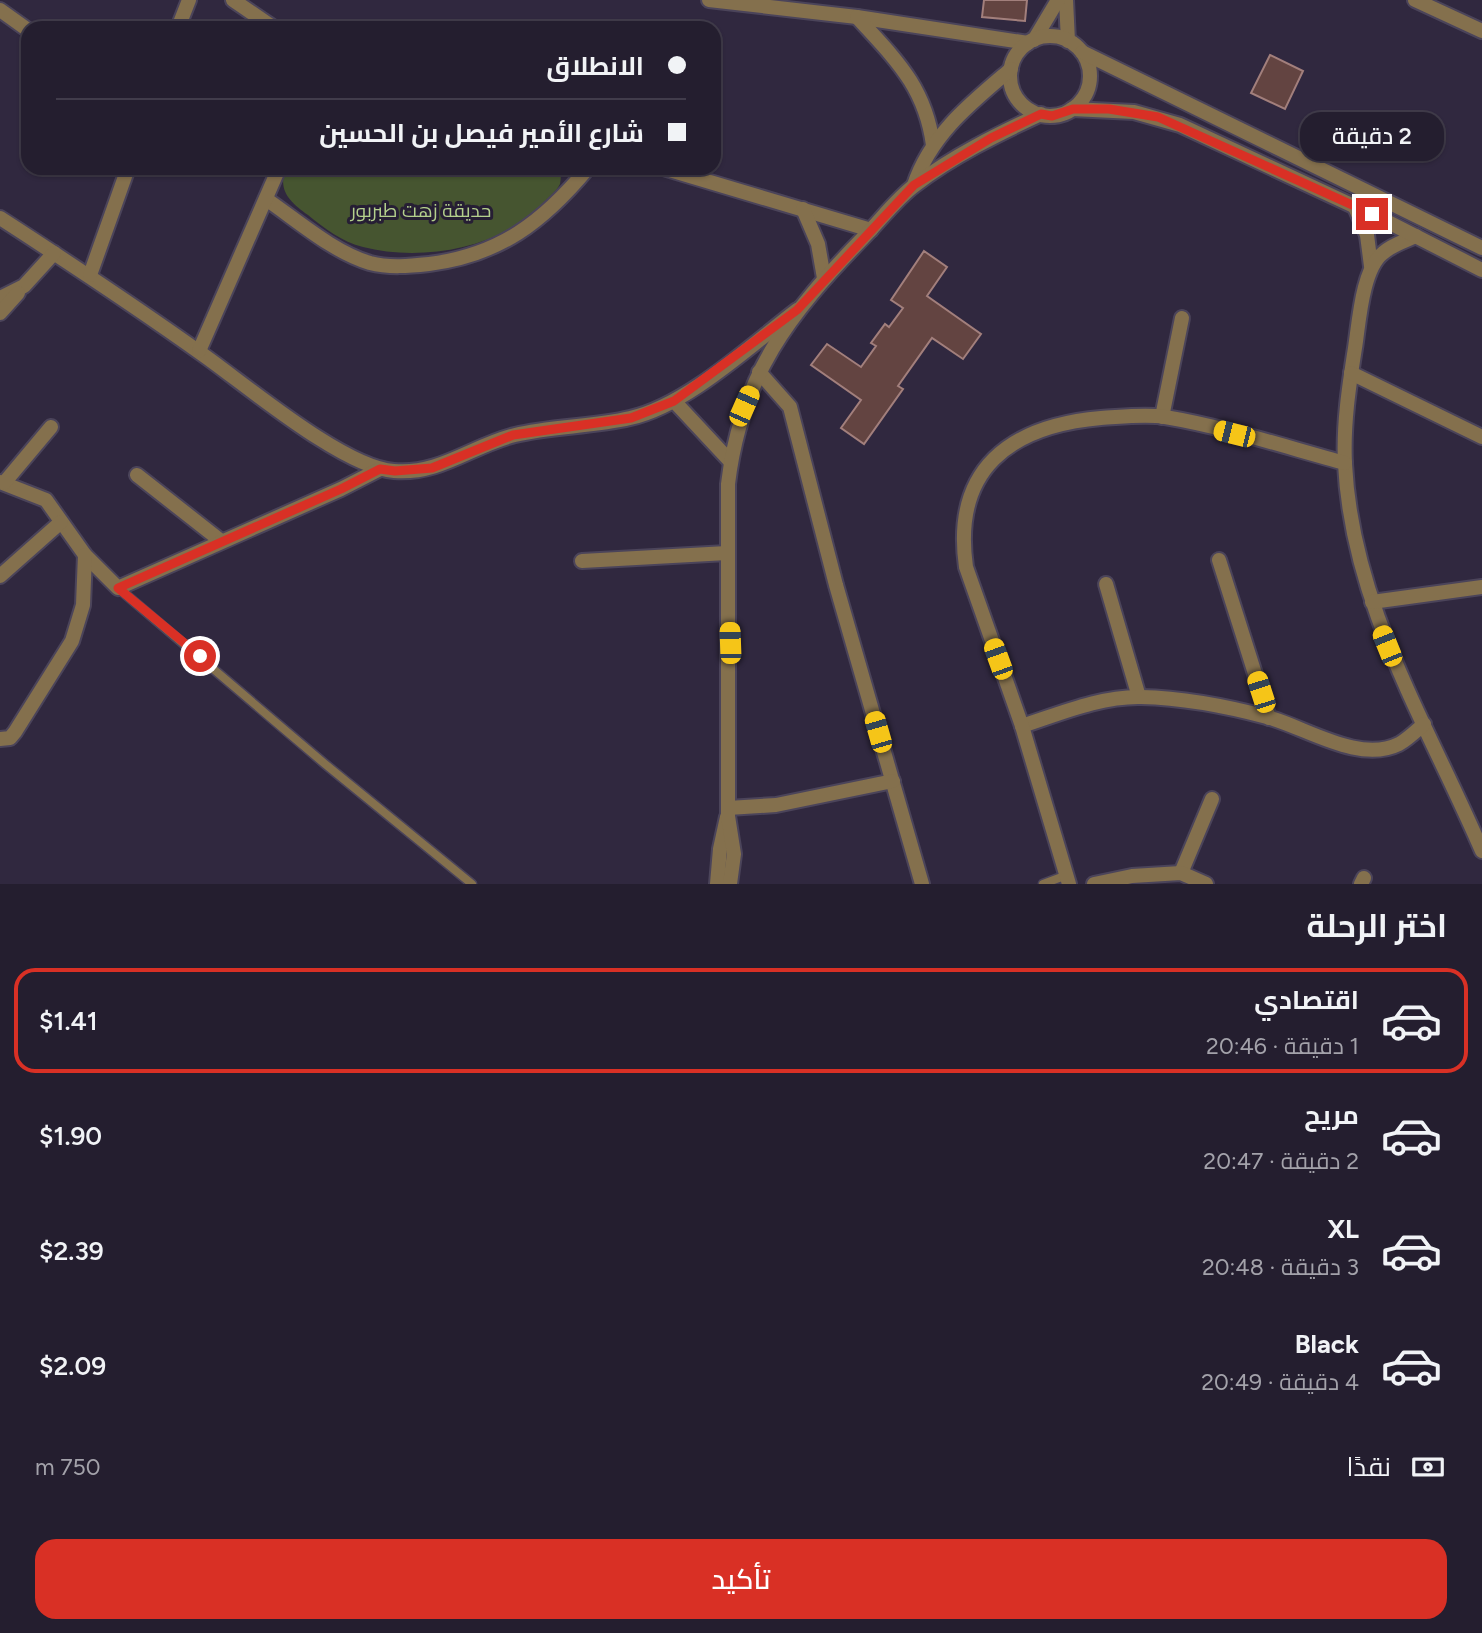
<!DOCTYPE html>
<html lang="ar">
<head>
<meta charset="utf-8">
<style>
	:root { --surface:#241e2f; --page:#302b3b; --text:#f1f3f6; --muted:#a3a2aa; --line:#413c4b; --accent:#d93025 }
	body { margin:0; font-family:Figtree,Cairo,sans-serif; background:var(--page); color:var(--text); direction:rtl; height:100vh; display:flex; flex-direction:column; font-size:26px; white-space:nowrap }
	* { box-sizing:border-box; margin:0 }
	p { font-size:23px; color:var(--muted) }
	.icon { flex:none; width:38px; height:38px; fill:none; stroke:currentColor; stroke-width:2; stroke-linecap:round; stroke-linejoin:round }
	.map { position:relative; height:884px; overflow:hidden; direction:ltr }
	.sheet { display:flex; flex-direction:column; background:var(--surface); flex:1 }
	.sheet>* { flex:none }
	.guide { position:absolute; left:21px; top:21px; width:700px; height:154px; border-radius:21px; box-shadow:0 2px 5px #0004,0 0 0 2px var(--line); direction:rtl; display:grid; align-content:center; height:154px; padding:0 35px; background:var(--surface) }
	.end { position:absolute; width:32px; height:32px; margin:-16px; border:9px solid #d93025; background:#fff; box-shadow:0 0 0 4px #fff }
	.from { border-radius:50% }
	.bubble { position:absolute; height:49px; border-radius:21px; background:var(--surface); box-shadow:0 2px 5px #0004,0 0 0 2px var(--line); font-size:23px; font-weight:600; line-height:49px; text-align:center; direction:rtl }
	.car { position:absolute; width:21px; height:42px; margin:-21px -10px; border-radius:9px; box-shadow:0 0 5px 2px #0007; background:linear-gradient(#f5c518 24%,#345 0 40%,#f5c518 0 76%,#345 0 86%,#f5c518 0) }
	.guide b { display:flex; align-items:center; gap:24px; height:66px; font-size:26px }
	.guide b+b { border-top:2px solid var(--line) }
	.guide i { width:18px; height:18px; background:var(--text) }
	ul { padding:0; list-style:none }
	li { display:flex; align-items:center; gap:21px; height:105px; margin:0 14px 10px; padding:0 21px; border:4px solid transparent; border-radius:21px }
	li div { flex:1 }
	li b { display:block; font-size:26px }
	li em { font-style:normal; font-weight:600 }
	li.on { border-color:var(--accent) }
	li>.icon { width:63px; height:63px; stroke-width:1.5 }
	h2 { padding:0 35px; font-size:32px; line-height:84px }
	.pay { display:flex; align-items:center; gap:18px; height:77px; padding:0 35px; font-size:26px }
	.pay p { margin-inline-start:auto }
	.action { display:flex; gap:14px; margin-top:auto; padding:14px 35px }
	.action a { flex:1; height:80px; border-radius:21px; background:var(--accent); color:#fff; font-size:28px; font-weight:600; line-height:80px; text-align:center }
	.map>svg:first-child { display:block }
	.green { fill:#465530 }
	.building { fill:#634441; stroke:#a27f7c; stroke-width:2 }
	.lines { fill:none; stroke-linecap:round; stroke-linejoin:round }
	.service-casing { stroke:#4b445a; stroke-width:11 }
	.minor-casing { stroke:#4b445a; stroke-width:18 }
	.tertiary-casing { stroke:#4b445a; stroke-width:18 }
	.service { stroke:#84704d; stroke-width:8 }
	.minor { stroke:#84704d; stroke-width:14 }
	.tertiary { stroke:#84704d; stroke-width:14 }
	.route { stroke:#d93025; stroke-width:9 }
	.labels { text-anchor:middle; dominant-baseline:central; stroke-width:6; stroke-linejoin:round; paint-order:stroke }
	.park-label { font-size:19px; fill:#b4d08c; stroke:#261e34 }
</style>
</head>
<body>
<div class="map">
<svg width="1482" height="884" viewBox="0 0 1482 884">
	<rect width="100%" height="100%" fill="#30283f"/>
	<path class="green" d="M286,168H561C561,173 561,179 560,184C557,191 548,198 542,204C501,249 420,262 363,247C342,242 324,228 308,215C290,202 277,190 286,168Z"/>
	<g class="building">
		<polygon points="984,0 1027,0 1025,21 982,17"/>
		<polygon points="1270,55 1303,71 1285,109 1251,93"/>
		<polygon points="924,251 947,267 927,296 981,334 963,359 932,338 898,386 903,389 864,444 841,428 861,400 811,365 827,344 861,367 876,346 871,343 885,324 889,327 903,308 891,300"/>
	</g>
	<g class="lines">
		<g class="service-casing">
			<g id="service">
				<polyline points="118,588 325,764 472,884"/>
				<polyline points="1043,884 1067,875"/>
			</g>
		</g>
		<g class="minor-casing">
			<g id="minor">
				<polyline points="233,0 274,28"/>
				<polyline points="709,0 857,17 1028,43"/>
				<polyline points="1066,0 1068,41"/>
				<polyline points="1415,0 1482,31"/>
				<polyline points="0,10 28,30"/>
				<path d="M857,17C895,59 925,86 933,145"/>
				<polyline points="178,28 189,0"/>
				<polyline points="1034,40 1058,0"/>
				<polyline points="663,168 871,230"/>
				<path d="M266,199C298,221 333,252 370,263C389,268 410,266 429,264C500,255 543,222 588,168"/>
				<polyline points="1355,207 1367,235 1371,266"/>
				<path d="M0,218C68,262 136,307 202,354C246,385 344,468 394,471C440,475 473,445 515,435C552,426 592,427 630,418C686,406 751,345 797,310"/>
				<path d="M1416,236C1405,241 1392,245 1383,253C1362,269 1359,323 1355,348C1349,386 1343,425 1345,464C1352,605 1428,725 1482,851"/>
				<polyline points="90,275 128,168"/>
				<polyline points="0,298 24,286 54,253"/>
				<polyline points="0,313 18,293"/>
				<polyline points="199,351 279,168"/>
				<polyline points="759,372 790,407 836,585 922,884"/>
				<polyline points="1351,373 1482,437"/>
				<polyline points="674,401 730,461"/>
				<polyline points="1162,417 1182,318"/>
				<polyline points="137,475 221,541"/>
				<polyline points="0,482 46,500 85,555 118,588 341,489 380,469"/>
				<polyline points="4,483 51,427"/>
				<polyline points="1219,560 1269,718"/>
				<polyline points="582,561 727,553"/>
				<polyline points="0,576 61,522"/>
				<polyline points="1106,584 1139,697"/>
				<polyline points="1372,602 1482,587"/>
				<path d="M1022,726C1059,714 1101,696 1141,697C1182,698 1226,706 1267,717C1305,727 1359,764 1399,744C1408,739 1416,731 1424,724"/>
				<polyline points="0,739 10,738 15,732 72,641 83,605 85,555"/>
				<polyline points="728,808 776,805 893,781"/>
				<polyline points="1181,873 1212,799"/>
				<path d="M1069,884L1022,726L966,567C952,469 1010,426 1101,418C1121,417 1145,414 1165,417C1225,427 1286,447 1345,463"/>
				<polyline points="1094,884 1132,876 1181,873 1206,884"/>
				<polyline points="1361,884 1364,878"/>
			</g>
		</g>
		<g class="tertiary-casing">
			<g id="tertiary">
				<circle cx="1050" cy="76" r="40"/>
				<polyline points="1082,52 1482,248"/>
				<polyline points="1072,109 1134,112 1180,125 1388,222 1482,270"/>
				<path d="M914,185C931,134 971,103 1011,69"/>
				<polyline points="803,209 818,244 824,278"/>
				<polyline points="717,884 720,849 727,817"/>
				<path d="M730,884L734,854L728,816V484C741,375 789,314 863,238C880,221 896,199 915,185C953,156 998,134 1041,114"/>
			</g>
		</g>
		<use href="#service" class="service"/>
		<use href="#minor" class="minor"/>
		<use href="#tertiary" class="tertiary"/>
	</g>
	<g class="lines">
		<polyline class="route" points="200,656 118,588 341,489 380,469 395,471 432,468 513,435 631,418 674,401 797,310 914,185 991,138 1041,114 1052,116 1073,109 1109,109 1158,117 1372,214"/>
	</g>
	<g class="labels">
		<g class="park-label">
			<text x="421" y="210">حديقة زهت طبربور</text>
		</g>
	</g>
</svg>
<i class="end from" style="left:200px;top:656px"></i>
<i class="end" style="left:1372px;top:214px"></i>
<div class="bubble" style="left:1300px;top:112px;width:144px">2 دقيقة</div>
<i class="car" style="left:744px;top:406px;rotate:24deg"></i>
<i class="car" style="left:1234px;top:434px;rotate:284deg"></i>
<i class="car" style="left:730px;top:643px;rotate:358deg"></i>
<i class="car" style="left:1387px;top:646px;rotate:338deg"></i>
<i class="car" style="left:998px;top:659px;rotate:340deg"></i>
<i class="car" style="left:1261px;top:692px;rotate:342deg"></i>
<i class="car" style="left:878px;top:732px;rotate:344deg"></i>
<div class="guide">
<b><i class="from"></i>الانطلاق</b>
<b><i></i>شارع الأمير فيصل بن الحسين</b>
</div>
</div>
<section class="sheet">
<h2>اختر الرحلة</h2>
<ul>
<li class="on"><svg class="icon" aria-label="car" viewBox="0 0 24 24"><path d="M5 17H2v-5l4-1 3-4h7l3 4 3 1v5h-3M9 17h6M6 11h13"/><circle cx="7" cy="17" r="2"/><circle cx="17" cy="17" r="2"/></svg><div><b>اقتصادي</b><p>1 دقيقة · 20:46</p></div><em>$1.41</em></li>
<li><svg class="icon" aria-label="car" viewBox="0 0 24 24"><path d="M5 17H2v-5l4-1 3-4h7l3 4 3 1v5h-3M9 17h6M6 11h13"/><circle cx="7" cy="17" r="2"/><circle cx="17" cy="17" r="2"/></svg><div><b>مريح</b><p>2 دقيقة · 20:47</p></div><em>$1.90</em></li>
<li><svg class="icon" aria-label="car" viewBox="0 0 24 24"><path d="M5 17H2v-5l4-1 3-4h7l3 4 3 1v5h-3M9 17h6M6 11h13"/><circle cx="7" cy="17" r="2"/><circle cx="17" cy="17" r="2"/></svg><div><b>XL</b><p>3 دقيقة · 20:48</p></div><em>$2.39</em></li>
<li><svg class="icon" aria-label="car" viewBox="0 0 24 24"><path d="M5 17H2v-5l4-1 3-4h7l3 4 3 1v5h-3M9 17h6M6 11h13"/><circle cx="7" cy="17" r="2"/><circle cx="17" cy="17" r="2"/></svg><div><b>Black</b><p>4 دقيقة · 20:49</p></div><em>$2.09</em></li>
</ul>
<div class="pay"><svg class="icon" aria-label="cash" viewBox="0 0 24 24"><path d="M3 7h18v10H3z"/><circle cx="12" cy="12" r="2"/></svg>نقدًا<p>750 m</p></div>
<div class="action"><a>تأكيد</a></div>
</section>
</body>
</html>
